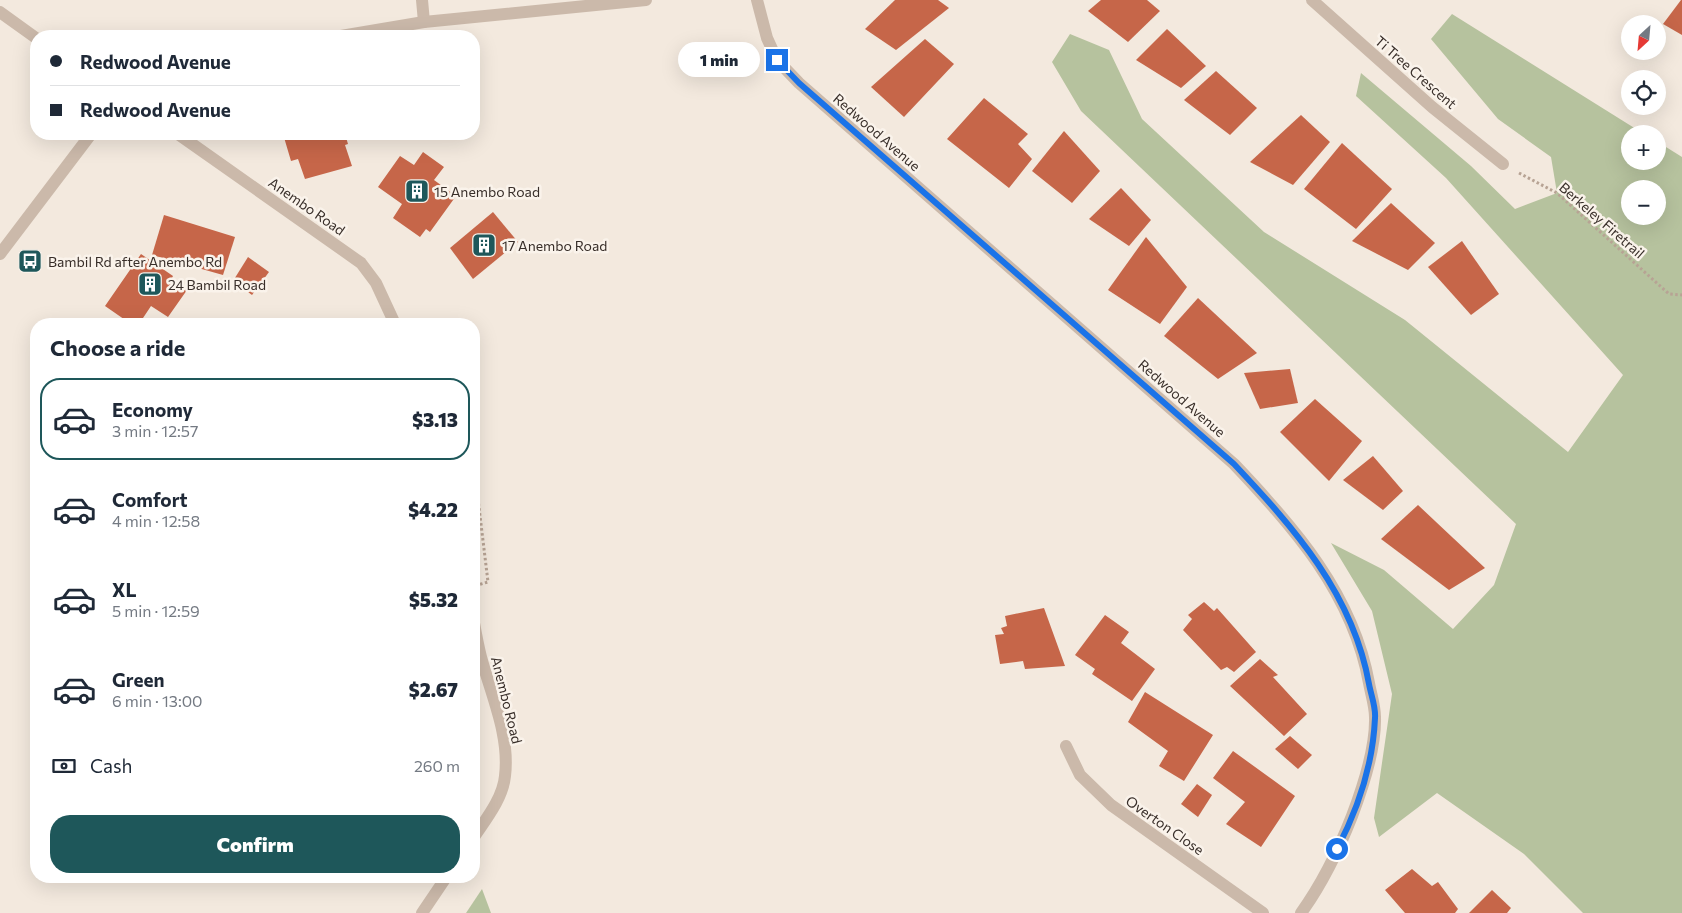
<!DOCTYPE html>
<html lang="en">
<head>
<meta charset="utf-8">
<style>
	:root { --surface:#fff; --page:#f2f2f3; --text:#1f2937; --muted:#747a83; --line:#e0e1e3; --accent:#1e575a }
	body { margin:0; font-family:Commissioner,sans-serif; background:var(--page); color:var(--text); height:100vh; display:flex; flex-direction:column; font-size:19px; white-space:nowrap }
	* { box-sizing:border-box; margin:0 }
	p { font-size:16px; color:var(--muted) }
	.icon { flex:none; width:28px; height:28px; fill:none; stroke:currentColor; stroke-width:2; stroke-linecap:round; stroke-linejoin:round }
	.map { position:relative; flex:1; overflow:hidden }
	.details { position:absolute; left:30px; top:318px; width:450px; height:565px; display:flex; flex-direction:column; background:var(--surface); border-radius:20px; box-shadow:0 5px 20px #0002 }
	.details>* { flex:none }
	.banner { position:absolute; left:30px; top:30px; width:450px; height:110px; border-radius:20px; box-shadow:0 5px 20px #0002; display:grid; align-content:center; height:110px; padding:0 20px; background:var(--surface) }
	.needle { width:32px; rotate:206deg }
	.controls { position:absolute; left:1621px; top:15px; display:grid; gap:10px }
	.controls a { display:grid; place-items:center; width:45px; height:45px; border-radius:50%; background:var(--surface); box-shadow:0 5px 20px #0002; font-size:25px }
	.end { position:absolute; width:22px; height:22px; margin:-11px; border:6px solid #1a73e8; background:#fff; box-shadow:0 0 0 2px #fff }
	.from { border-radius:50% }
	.bubble { position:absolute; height:35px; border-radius:18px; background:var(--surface); box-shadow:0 5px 20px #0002; font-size:16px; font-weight:800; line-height:35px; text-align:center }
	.banner b { display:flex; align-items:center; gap:18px; height:48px; font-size:19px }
	.banner b+b { border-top:1px solid var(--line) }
	.banner i { width:12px; height:12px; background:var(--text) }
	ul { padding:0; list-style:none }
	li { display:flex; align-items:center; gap:15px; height:82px; margin:0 10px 8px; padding:0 10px; border:2px solid transparent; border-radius:20px }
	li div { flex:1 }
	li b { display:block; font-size:19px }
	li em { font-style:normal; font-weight:800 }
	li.selected { border-color:var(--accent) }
	li>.icon { width:45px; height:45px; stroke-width:1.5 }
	h2 { padding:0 20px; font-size:22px; line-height:60px }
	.pay { display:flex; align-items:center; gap:12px; height:55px; padding:0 20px; font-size:19px }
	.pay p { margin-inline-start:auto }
	.button { display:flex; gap:10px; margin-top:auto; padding:10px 20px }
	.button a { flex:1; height:58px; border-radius:20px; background:var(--accent); color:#fff; font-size:20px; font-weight:800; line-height:58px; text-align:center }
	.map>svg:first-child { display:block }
	.green { fill:#b6c29e; fill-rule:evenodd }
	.building { fill:#c66649 }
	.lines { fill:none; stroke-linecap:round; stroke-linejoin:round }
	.path { stroke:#b7a394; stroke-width:3; stroke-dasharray:2.5 2.5; stroke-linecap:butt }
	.minor { stroke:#cbb9aa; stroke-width:12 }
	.route { stroke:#1a73e8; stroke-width:6 }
	.labels { text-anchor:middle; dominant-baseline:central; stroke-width:5; stroke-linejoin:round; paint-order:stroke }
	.street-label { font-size:14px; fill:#382e29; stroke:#faf3eb }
	.poi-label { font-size:14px; fill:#382e29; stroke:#faf3eb; text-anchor:start }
</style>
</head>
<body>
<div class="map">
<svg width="1682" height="913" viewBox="0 0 1682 913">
	<rect width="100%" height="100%" fill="#f3e9de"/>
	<g class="green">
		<path d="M1452,14L1644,134H1630V161H1658V142L1682,157V913H1583L1524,854L1437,793L1379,837L1374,818L1392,694L1372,611L1331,543L1384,570L1453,629L1494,585L1516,524L1081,111L1052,62L1070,34L1109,50L1142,119L1264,232L1405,320L1568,452L1623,375L1446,178L1356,96L1361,73L1471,166L1515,209L1557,193L1551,157L1498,119L1431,39ZM1630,189H1658V216H1630Z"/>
		<polygon points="482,889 491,913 466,913"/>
	</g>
	<g class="building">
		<polygon points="895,0 938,0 949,8 896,50 865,29"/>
		<polygon points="1101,0 1147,0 1160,11 1128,42 1088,11"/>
		<polygon points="1681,0 1682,0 1682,35 1663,24"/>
		<polygon points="1167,29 1206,66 1181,88 1136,60"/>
		<polygon points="925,39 954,64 904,117 871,87"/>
		<polygon points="1216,71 1257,108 1230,135 1184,100"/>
		<polygon points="984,98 1028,134 1018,144 1032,159 1009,188 947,139"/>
		<polygon points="1301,115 1330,142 1293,185 1250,162"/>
		<polygon points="1064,131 1100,171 1072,203 1032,171"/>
		<polygon points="283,134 345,134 348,144 345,145 352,166 305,179 298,159 291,161"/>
		<polygon points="1342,143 1392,189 1356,229 1304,189"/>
		<polygon points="423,152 444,167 434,180 456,196 430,232 426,229 420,237 393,218 402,204 378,187 400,156 414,165"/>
		<polygon points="1121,188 1151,220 1129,246 1089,219"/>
		<polygon points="1391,203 1435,243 1408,270 1352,241"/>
		<polygon points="493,212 518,242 473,279 450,248"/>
		<polygon points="164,215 235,237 223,275 152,255"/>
		<polygon points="1146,237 1187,287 1160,324 1108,290"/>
		<polygon points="1462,241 1499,294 1471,315 1428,267"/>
		<polygon points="141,254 173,276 172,278 187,290 168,317 151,306 139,324 131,324 105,306"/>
		<polygon points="248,257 269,272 252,295 233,281"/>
		<polygon points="1198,298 1257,353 1218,379 1164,336"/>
		<polygon points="1290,369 1298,403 1260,409 1244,373"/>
		<polygon points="1315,399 1362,441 1329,481 1280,432"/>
		<polygon points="1373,456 1403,491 1383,510 1343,480"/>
		<polygon points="1418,505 1485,568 1449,590 1381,539"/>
		<polygon points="1204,602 1214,611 1217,608 1256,652 1234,672 1227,667 1221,670 1183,630 1192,619 1188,615"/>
		<polygon points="1044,608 1065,666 1025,669 1023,661 1000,664 995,635 1004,634 1001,628 1007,626 1005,616"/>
		<polygon points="1105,615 1129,632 1121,643 1155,669 1132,701 1092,674 1095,669 1075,655"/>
		<polygon points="1260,659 1278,675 1273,677 1307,714 1284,736 1230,686"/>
		<polygon points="1145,692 1213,735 1184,781 1159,766 1168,751 1128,722"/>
		<polygon points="1290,736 1312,755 1298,769 1275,749"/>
		<polygon points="1233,751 1295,796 1261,847 1226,824 1245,802 1213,778"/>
		<polygon points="1197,784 1212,795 1198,817 1181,804"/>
		<polygon points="1412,869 1432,886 1438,882 1458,909 1455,913 1405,913 1385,890"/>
		<polygon points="1492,890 1511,908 1507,913 1469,913"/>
	</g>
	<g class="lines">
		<g class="path">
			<polyline points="1519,173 1557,193 1669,294 1682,295"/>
			<polyline points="474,484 477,491 488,582 474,586"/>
		</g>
		<g class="minor">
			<polyline points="422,0 424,22"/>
			<path d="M757,0L767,38L777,60L799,83L1234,464C1294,527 1353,594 1369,683C1371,694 1375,706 1375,717C1376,747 1363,787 1352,816C1339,849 1322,884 1301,913"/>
			<polyline points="1312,0 1432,107 1503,164"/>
			<polyline points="0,12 36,38"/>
			<polyline points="341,36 424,22 646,0"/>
			<polyline points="178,134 361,263 376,283 395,324"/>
			<polyline points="0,254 91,134"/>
			<path d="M474,623C476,634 478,645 481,657C491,695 510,735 505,776C503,798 486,819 474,837"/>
			<polyline points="1066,746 1080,775 1111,805 1263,913"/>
			<polyline points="422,913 447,876"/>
		</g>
	</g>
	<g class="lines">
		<path class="route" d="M777,60L799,83L1234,464C1294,528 1353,594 1369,684C1371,695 1376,707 1375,718C1373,763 1358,809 1337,849"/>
	</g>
	<defs>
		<g id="building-square" transform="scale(1.25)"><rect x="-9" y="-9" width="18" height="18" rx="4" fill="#1e575a" stroke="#faf3eb"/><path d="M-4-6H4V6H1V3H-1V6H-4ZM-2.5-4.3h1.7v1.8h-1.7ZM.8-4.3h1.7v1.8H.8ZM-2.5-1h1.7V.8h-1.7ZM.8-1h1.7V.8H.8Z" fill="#fff"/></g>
		<g id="bus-square" transform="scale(1.25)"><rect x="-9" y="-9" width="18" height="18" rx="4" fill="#1e575a" stroke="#faf3eb"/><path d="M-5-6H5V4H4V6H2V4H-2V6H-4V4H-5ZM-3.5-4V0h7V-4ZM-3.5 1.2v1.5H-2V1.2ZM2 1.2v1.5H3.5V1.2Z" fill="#fff"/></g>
	</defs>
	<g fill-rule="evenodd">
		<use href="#building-square" x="417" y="191"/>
		<use href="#building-square" x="484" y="245"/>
		<use href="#bus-square" x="30" y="261"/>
		<use href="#building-square" x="150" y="284"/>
	</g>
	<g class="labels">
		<g class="street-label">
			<text transform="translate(1416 72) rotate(41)">Ti Tree Crescent</text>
			<text transform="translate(877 132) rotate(41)">Redwood Avenue</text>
			<text transform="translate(307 206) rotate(35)">Anembo Road</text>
			<text transform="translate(1602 220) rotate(41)">Berkeley Firetrail</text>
			<text transform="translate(1182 398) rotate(41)">Redwood Avenue</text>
			<text transform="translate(507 700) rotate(76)">Anembo Road</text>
			<text transform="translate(1165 825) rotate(35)">Overton Close</text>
		</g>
		<g class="poi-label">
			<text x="434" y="191">15 Anembo Road</text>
			<text x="502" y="245">17 Anembo Road</text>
			<text x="48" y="261">Bambil Rd after Anembo Rd</text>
			<text x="168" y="284">24 Bambil Road</text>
		</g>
	</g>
</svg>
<div class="controls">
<a><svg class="needle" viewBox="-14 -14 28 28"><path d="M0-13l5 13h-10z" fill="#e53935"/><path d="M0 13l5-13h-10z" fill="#747a83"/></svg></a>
<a><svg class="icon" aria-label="locate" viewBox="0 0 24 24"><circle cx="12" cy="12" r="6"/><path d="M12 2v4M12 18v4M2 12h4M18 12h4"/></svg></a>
<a>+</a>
<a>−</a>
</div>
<i class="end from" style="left:1337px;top:849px"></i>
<i class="end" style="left:777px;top:60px"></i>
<div class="bubble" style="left:678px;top:42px;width:82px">1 min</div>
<div class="banner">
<b><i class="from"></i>Redwood Avenue</b>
<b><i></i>Redwood Avenue</b>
</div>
<section class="details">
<h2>Choose a ride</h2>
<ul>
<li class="selected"><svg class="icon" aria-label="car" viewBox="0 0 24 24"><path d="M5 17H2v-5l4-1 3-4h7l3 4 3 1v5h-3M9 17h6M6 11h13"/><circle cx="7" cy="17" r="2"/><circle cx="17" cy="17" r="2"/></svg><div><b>Economy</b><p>3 min · 12:57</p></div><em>$3.13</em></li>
<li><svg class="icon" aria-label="car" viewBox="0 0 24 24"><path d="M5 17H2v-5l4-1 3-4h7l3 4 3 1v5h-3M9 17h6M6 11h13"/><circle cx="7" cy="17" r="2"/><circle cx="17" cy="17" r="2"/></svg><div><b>Comfort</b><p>4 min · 12:58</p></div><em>$4.22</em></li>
<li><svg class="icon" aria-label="car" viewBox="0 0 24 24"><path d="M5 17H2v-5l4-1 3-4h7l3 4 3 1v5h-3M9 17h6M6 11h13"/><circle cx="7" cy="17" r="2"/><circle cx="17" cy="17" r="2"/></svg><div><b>XL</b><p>5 min · 12:59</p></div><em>$5.32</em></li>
<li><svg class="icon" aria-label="car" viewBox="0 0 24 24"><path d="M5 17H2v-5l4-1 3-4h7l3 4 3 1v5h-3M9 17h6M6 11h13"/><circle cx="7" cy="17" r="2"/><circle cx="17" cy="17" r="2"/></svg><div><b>Green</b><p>6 min · 13:00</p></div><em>$2.67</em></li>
</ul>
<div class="pay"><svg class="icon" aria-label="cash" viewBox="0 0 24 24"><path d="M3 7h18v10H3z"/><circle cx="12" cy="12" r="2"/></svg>Cash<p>260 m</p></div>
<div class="button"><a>Confirm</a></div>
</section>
</div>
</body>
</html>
